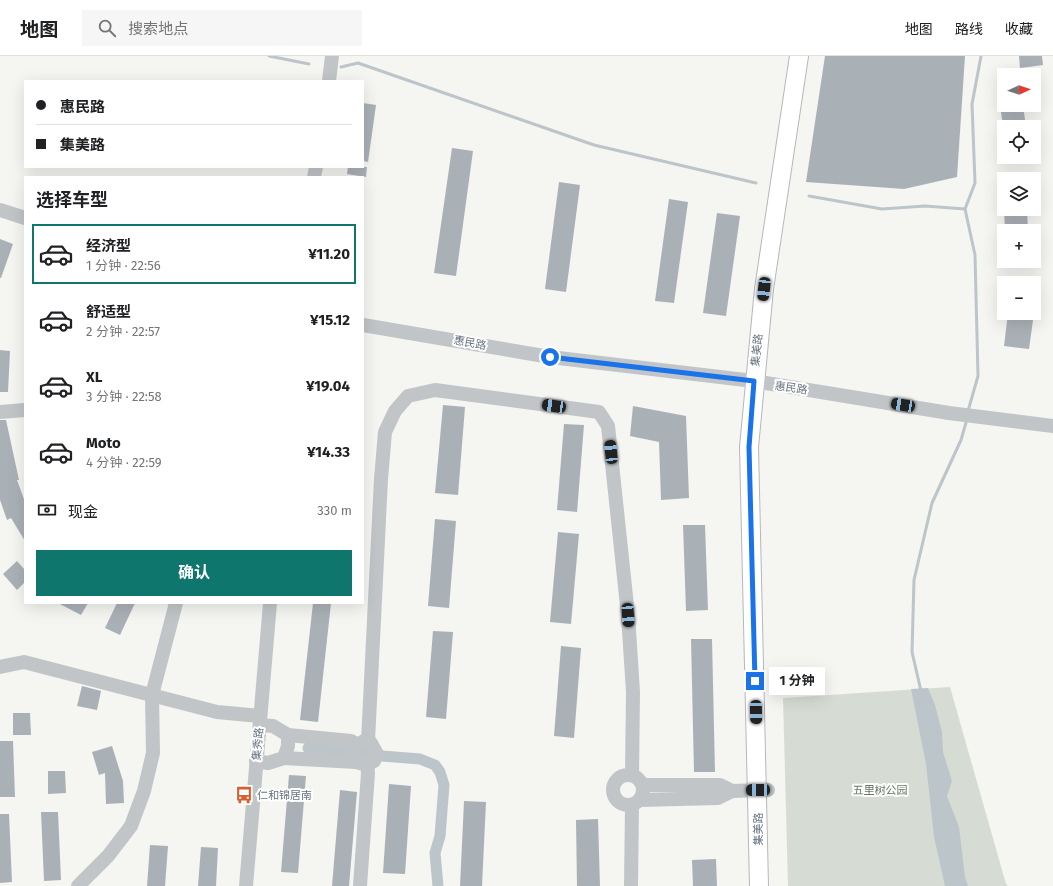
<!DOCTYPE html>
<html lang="zh">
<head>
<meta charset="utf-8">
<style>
	:root { --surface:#fff; --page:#f6f6f6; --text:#202124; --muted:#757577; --line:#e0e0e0; --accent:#0f766e }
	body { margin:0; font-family:"Fira Sans","Noto Sans SC",sans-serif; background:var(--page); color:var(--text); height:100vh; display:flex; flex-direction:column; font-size:15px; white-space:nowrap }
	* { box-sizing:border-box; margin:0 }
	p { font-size:13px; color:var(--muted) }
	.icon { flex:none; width:22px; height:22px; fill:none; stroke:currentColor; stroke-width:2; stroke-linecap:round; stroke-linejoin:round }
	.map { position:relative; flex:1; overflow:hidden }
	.panel { position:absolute; left:24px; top:120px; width:340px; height:428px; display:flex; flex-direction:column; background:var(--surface); border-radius:0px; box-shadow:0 4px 16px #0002 }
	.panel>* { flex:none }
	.banner { position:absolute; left:24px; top:24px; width:340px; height:88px; border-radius:0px; box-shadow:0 4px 16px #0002; display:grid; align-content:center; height:88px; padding:0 12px; background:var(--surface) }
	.needle { width:26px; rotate:87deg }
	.buttons { position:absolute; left:997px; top:12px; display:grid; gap:8px }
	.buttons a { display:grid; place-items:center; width:44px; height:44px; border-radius:0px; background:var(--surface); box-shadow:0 4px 16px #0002; font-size:20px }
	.end { position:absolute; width:18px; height:18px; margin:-9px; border:5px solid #1a73e8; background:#fff; box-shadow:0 0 0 2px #fff }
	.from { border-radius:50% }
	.bubble { position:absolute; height:28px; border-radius:0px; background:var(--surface); box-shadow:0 4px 16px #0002; font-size:13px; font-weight:700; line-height:28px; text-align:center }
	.car { position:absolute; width:12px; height:24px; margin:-12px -6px; border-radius:5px; box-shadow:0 0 3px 1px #0007; background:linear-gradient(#222 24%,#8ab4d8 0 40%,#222 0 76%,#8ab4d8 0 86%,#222 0) }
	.banner b { display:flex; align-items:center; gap:14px; height:38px; font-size:15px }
	.banner b+b { border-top:1px solid var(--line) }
	.banner i { width:10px; height:10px; background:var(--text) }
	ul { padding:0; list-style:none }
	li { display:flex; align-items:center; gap:12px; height:60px; margin:0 8px 6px; padding:0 4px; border:2px solid transparent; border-radius:0px }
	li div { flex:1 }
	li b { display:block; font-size:15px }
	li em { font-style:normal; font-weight:700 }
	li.on { border-color:var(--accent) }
	li>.icon { width:36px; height:36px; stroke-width:1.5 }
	h2 { padding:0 12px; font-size:18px; line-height:48px }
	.pay { display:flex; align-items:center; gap:10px; height:44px; padding:0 12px; font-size:15px }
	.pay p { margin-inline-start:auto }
	.button { display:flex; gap:8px; margin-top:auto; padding:8px 12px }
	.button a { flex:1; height:46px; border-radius:0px; background:var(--accent); color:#fff; font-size:16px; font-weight:700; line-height:46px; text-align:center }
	header { display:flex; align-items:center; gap:24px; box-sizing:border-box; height:56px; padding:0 20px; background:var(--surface); border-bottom:1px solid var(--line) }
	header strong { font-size:19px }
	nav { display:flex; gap:22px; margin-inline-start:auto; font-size:14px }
	.search { width:280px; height:36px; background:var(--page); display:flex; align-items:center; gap:10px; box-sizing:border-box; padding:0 14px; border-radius:0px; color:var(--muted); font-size:15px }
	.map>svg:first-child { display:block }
	.green { fill:#d6dcd3 }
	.water { fill:#bcc5ca }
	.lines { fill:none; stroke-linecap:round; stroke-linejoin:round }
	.stream { stroke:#bcc5ca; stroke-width:3 }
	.canal { stroke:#bcc5ca; stroke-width:11 }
	.building { fill:#aab1b6 }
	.major-casing { stroke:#b4b8bb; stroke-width:20 }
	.minor { stroke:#c1c5c8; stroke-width:14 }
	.major { stroke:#fff; stroke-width:18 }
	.route { stroke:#1a73e8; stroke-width:5 }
	.labels { text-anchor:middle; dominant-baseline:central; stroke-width:4; stroke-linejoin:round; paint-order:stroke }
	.street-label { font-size:11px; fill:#667481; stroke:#fff }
	.park-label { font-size:11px; fill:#677964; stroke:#fff }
	.poi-label { font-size:11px; fill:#667481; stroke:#fff; text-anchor:start }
</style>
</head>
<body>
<header>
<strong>地图</strong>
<div class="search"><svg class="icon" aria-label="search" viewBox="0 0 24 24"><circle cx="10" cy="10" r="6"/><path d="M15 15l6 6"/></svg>搜索地点</div>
<nav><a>地图</a><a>路线</a><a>收藏</a></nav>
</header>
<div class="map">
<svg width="1053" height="830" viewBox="0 0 1053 830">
	<rect width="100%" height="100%" fill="#f5f5f2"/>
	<polygon class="green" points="950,631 1006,828 1008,830 788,830 783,642"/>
	<polygon class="water" points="928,632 935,649 942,676 943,696 952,725 947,740 959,771 965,821 968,830 945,830 934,781 926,708 911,633"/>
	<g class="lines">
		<g class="stream">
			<polyline points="269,0 309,8"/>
			<polyline points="341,11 358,7 594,89 756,127"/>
			<polyline points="809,140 882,153 925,150 965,153"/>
			<polyline points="968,355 978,320 975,199 965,153 975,127 972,48 981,0"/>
			<polyline points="921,635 912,596 914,524 932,447 961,384 967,363"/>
		</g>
		<g class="canal">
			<polyline points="308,692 347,696"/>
			<polyline points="358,697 371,698"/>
			<polyline points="382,700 420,703 435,709 440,716 444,729 440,780 435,797 438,830"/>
		</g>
	</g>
	<g class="building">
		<polygon points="825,0 965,0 957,121 904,133 806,126"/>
		<polygon points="1019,0 1042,0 1043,9 1020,12"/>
		<polygon points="363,47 376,49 368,106 363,105"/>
		<polygon points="1000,49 1023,49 1026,71 1003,71"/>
		<polygon points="452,92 473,95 456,220 434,217"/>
		<polygon points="348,111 367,111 366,121 347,118"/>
		<polygon points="559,126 580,129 566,236 545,233"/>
		<polygon points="669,143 688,146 674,247 655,245"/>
		<polygon points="1004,153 1027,153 1028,175 1005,175"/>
		<polygon points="717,157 740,160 726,260 703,257"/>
		<polygon points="0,183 13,188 1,222 0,222"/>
		<polygon points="1008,257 1034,257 1029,293 1004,290"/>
		<polygon points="0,294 10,295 8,336 0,336"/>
		<polygon points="443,349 465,351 458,439 435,437"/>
		<polygon points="633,350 686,360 689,442 661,444 659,386 630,380"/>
		<polygon points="0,364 6,364 19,424 17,424 25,446 25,485 11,462 7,464 0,444"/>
		<polygon points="564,368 584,369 577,456 557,454"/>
		<polygon points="435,463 456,465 449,552 428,550"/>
		<polygon points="683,469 705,469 708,554 686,555"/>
		<polygon points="558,476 579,478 571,568 550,566"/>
		<polygon points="17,505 25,514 25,526 17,534 3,518"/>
		<polygon points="58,547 88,547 81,559"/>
		<polygon points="117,547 135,547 120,579 105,572"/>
		<polygon points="313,547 331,547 318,666 300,664"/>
		<polygon points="433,575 453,576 446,663 426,661"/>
		<polygon points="691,583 712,583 715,716 694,716"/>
		<polygon points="561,590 581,592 574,682 554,680"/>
		<polygon points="82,630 101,635 97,654 77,650"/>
		<polygon points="13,657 30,657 31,679 13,679"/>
		<polygon points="0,685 13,685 15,741 0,741"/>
		<polygon points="112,690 123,725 124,747 106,748 105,717 99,719 92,696"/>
		<polygon points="48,715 65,715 66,737 48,738"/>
		<polygon points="289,719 306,720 298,817 281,816"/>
		<polygon points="389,728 411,730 405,818 383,817"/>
		<polygon points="340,734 357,736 349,830 332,830"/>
		<polygon points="464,745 486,746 482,830 460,830"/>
		<polygon points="41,756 58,756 61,824 44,825"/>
		<polygon points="0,758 9,758 12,826 0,827"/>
		<polygon points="598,763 600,830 577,830 576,764"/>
		<polygon points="150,789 168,790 165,830 147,830"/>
		<polygon points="201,791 218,792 216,830 198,830"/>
		<polygon points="716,803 717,830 693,830 692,804"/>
	</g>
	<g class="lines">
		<g class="major-casing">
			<polyline id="major" points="759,830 749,391 764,233 799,0"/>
		</g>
		<g class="minor">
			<polyline points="329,25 332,0"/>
			<polyline points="314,121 316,111"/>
			<polyline points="0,154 25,162"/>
			<polyline points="363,269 550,301 754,325 949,357 1053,370"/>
			<polyline points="0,356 25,354"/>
			<polyline points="0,611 24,606 217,656 260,660"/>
			<polyline points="288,679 351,685 356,688"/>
			<polyline points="368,685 381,423 385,376 395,355 408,340 435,334 599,356 608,370 628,559 633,636 632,719"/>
			<polyline points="284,702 356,706 367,709 374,705 377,698 371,687 364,685 354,691 352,699 356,706"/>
			<polyline points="256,705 268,707 284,702 288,690 288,679 273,670 260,669"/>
			<circle cx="628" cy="734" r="15"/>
			<polyline points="643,729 720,729 732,735"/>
			<polyline points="640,744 718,742 732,735 768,734"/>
			<polyline points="78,830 108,800 131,770 144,735 153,697 152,639 176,547"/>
			<polyline points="246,830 270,547"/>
			<polyline points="360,830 368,717 367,709"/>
			<polyline points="631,830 632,749"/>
		</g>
		<use href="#major" class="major"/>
	</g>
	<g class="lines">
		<polyline class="route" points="550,301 754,325 749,391 755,625"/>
	</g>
	<defs>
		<g id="bus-bare" transform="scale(1.38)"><path d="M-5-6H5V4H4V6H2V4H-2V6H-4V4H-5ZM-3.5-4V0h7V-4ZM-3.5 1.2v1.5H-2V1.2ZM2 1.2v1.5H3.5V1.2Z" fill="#da5d2d" stroke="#fff" stroke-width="2.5" paint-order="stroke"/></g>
	</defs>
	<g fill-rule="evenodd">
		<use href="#bus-bare" x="244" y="739"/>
	</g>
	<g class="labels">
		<g class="street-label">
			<text transform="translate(470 287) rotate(10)">惠民路</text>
			<text transform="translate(757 294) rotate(-84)">集美路</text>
			<text transform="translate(791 332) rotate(9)">惠民路</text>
			<text transform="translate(258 688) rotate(-85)">集秀路</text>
			<text transform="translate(758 773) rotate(-90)">集美路</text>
		</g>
		<g class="park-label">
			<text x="880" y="734">五里树公园</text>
		</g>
		<g class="poi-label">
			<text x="257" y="739">仁和锦居南</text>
		</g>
	</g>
</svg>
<div class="buttons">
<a><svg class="needle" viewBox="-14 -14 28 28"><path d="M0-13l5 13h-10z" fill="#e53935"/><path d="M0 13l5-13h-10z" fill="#757577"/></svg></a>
<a><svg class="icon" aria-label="locate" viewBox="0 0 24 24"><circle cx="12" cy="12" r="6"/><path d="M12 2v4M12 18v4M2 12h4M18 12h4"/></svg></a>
<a><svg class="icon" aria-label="layers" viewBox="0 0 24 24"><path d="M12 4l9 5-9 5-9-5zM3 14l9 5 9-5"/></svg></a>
<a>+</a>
<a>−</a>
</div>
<i class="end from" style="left:550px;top:301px"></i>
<i class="end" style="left:755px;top:625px"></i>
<div class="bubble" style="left:769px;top:611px;width:56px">1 分钟</div>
<i class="car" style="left:764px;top:233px;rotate:186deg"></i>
<i class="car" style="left:903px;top:349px;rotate:279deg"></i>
<i class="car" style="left:554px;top:350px;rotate:278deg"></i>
<i class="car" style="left:611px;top:396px;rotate:354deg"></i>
<i class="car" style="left:628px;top:559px;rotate:176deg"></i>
<i class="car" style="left:756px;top:656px;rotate:179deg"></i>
<i class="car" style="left:758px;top:734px;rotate:269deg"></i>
<div class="banner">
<b><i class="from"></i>惠民路</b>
<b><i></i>集美路</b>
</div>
<section class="panel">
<h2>选择车型</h2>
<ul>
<li class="on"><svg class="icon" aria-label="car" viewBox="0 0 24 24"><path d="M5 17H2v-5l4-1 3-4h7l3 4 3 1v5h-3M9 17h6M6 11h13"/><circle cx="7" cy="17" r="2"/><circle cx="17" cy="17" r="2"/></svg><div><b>经济型</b><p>1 分钟 · 22:56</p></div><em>¥11.20</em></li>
<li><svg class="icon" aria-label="car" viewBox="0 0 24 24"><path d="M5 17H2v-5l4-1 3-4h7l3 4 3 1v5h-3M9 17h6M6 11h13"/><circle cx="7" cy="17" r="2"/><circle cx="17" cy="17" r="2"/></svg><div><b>舒适型</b><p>2 分钟 · 22:57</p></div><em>¥15.12</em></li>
<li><svg class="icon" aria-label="car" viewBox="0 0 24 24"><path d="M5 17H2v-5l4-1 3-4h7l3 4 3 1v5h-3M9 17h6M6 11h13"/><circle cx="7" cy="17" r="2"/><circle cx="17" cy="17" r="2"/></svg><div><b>XL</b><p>3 分钟 · 22:58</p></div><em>¥19.04</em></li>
<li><svg class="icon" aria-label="car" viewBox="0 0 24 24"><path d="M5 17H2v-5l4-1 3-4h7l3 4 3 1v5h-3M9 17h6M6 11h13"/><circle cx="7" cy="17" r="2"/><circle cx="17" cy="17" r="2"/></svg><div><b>Moto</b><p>4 分钟 · 22:59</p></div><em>¥14.33</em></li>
</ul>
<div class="pay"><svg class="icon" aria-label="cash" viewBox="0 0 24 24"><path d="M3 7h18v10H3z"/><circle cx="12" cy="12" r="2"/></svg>现金<p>330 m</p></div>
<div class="button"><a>确认</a></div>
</section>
</div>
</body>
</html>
